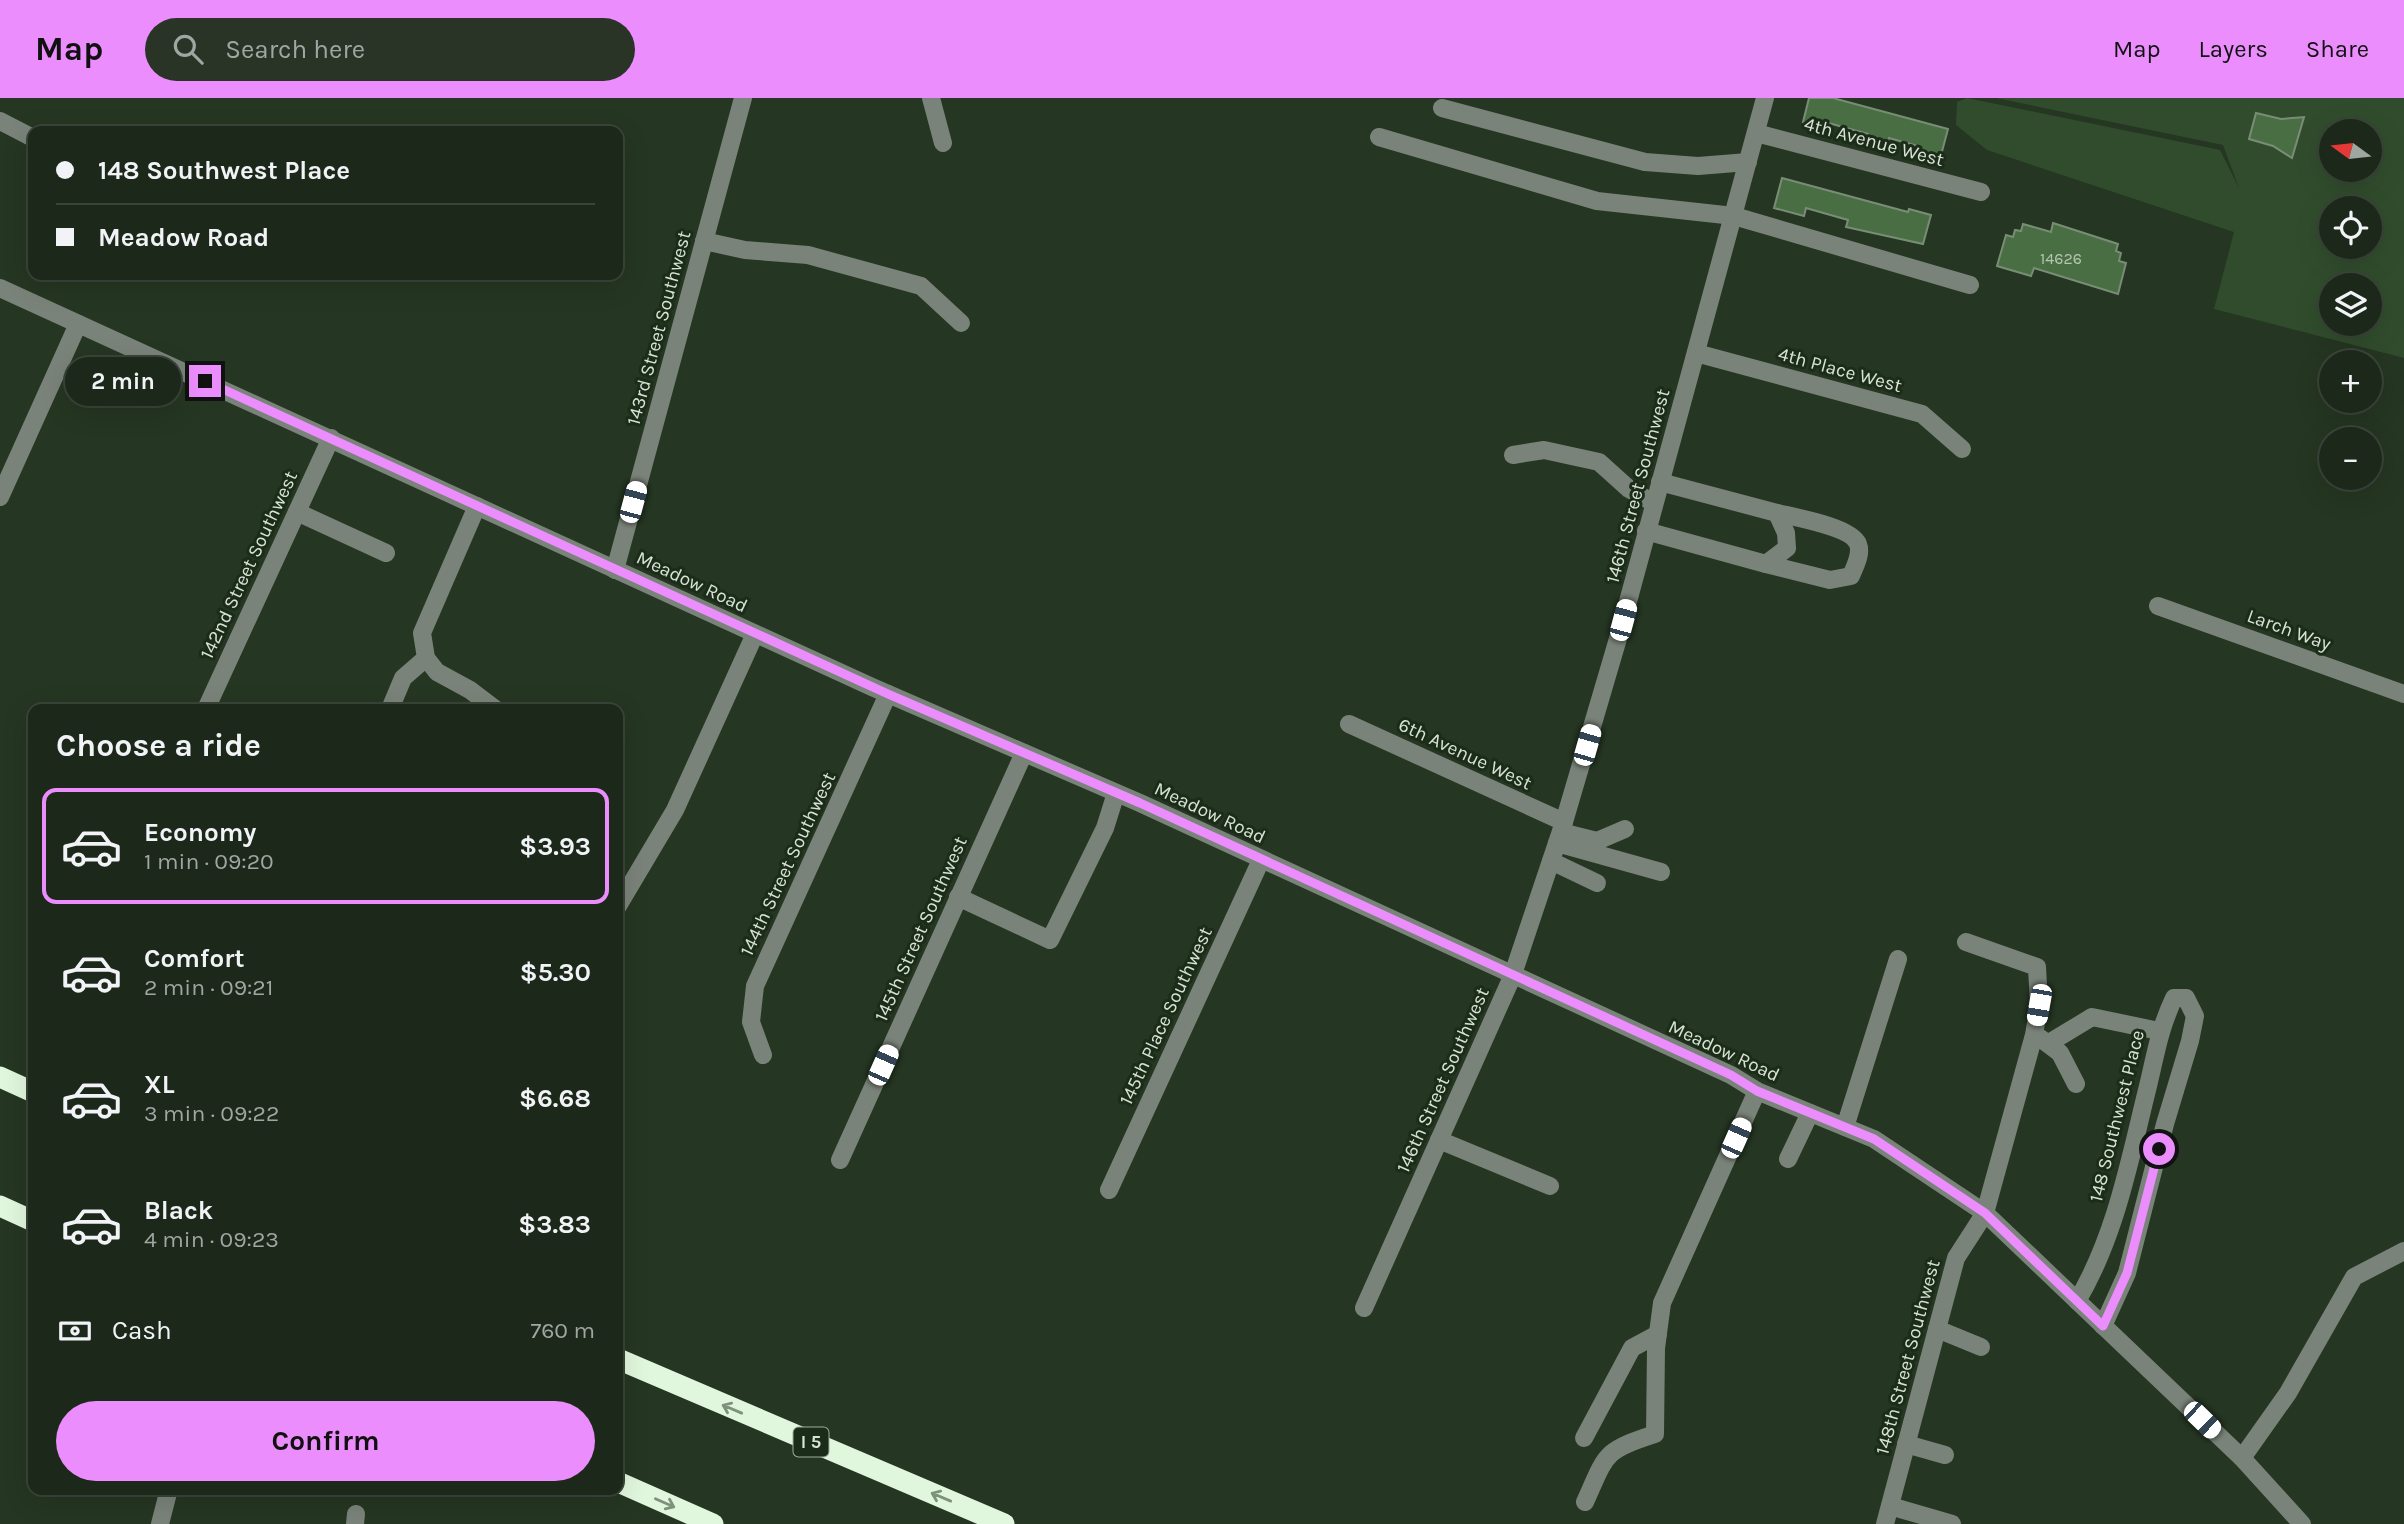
<!DOCTYPE html>
<html lang="en">
<head>
<meta charset="utf-8">
<style>
	:root { --surface:#1c281a; --page:#293427; --text:#f1f3f6; --muted:#a0a6a2; --line:#3a4439; --accent:#eb8dfc }
	body { margin:0; font-family:Karla,sans-serif; background:var(--page); color:var(--text); height:100vh; display:flex; flex-direction:column; font-size:26px; white-space:nowrap }
	* { box-sizing:border-box; margin:0 }
	p { font-size:23px; color:var(--muted) }
	.icon { flex:none; width:38px; height:38px; fill:none; stroke:currentColor; stroke-width:2; stroke-linecap:round; stroke-linejoin:round }
	.map { position:relative; flex:1; overflow:hidden }
	.sheet { position:absolute; left:28px; top:606px; width:595px; height:791px; display:flex; flex-direction:column; background:var(--surface); border-radius:14px; box-shadow:0 7px 28px #0002,0 0 0 2px var(--line) }
	.sheet>* { flex:none }
	.top-card { position:absolute; left:28px; top:28px; width:595px; height:154px; border-radius:14px; box-shadow:0 7px 28px #0002,0 0 0 2px var(--line); display:grid; align-content:center; height:154px; padding:0 28px; background:var(--surface) }
	.needle { width:46px; rotate:285deg }
	.buttons { position:absolute; left:2319px; top:21px; display:grid; gap:14px }
	.buttons a { display:grid; place-items:center; width:63px; height:63px; border-radius:50%; background:var(--surface); box-shadow:0 7px 28px #0002,0 0 0 2px var(--line); font-size:35px }
	.end { position:absolute; width:32px; height:32px; margin:-16px; border:9px solid #eb8dfc; background:#111; box-shadow:0 0 0 4px #111 }
	.from { border-radius:50% }
	.bubble { position:absolute; height:49px; border-radius:24px; background:var(--surface); box-shadow:0 7px 28px #0002,0 0 0 2px var(--line); font-size:23px; font-weight:700; line-height:49px; text-align:center }
	.car { position:absolute; width:21px; height:42px; margin:-21px -10px; border-radius:9px; box-shadow:0 0 5px 2px #0007; background:linear-gradient(#fff 24%,#345 0 40%,#fff 0 76%,#345 0 86%,#fff 0) }
	.top-card b { display:flex; align-items:center; gap:24px; height:66px; font-size:26px }
	.top-card b+b { border-top:2px solid var(--line) }
	.top-card i { width:18px; height:18px; background:var(--text) }
	ul { padding:0; list-style:none }
	li { display:flex; align-items:center; gap:21px; height:116px; margin:0 14px 10px; padding:0 14px; border:4px solid transparent; border-radius:14px }
	li div { flex:1 }
	li b { display:block; font-size:26px }
	li em { font-style:normal; font-weight:700 }
	li.current { border-color:var(--accent) }
	li>.icon { width:63px; height:63px; stroke-width:1.5 }
	h2 { padding:0 28px; font-size:32px; line-height:84px }
	.pay { display:flex; align-items:center; gap:18px; height:77px; padding:0 28px; font-size:26px }
	.pay p { margin-inline-start:auto }
	.button { display:flex; gap:14px; margin-top:auto; padding:14px 28px }
	.button a { flex:1; height:80px; border-radius:42px; background:var(--accent); color:#111; font-size:28px; font-weight:700; line-height:80px; text-align:center }
	header { display:flex; align-items:center; gap:42px; box-sizing:border-box; height:98px; padding:0 35px; background:var(--accent); color:#111 }
	header strong { font-size:33px }
	nav { display:flex; gap:38px; margin-inline-start:auto; font-size:24px }
	.search { width:490px; height:63px; background:var(--page); display:flex; align-items:center; gap:18px; box-sizing:border-box; padding:0 24px; border-radius:38px; color:var(--muted); font-size:26px }
	.map>svg:first-child { display:block }
	.park { fill:#314c2d; fill-rule:evenodd }
	.building { fill:#496e43; stroke:#798d76; stroke-width:2 }
	.lines { fill:none; stroke-linecap:round; stroke-linejoin:round }
	.minor { stroke:#7a8379; stroke-width:18 }
	.highway { stroke:#e1f7dd; stroke-width:21 }
	.oneway { stroke:#7e927b }
	.route { stroke:#eb8dfc; stroke-width:9 }
	.labels { text-anchor:middle; dominant-baseline:central; stroke-width:6; stroke-linejoin:round; paint-order:stroke }
	.number-label { font-size:16px; fill:#b4c6b1 }
	.shield { fill:#1b2c19; stroke:#9fac9d; stroke-width:2 }
	.shield-label { font-size:18px; font-weight:bold; fill:#d8e3d6 }
	.street-label { font-size:19px; fill:#d8e3d6; stroke:#1b2c19 }
</style>
</head>
<body>
<header>
<strong>Map</strong>
<div class="search"><svg class="icon" aria-label="search" viewBox="0 0 24 24"><circle cx="10" cy="10" r="6"/><path d="M15 15l6 6"/></svg>Search here</div>
<nav><a>Map</a><a>Layers</a><a>Share</a></nav>
</header>
<div class="map">
<svg width="2404" height="1426" viewBox="0 0 2404 1426">
	<rect width="100%" height="100%" fill="#253622"/>
	<path class="park" d="M1967,0L2220,52L2239,90L2223,47L1996,0H2404V260L2214,211L2234,134L1987,52L1956,27L1957,4ZM2331,33H2370V72H2331ZM2331,110H2370V149H2331ZM2331,187H2370V226H2331Z"/>
	<g class="building">
		<polygon points="1809,0 1833,0 1948,31 1940,61 1919,55 1921,49 1889,40 1887,47 1866,42 1868,36 1825,24 1824,30 1803,24"/>
		<polygon points="2256,15 2281,21 2304,19 2292,60 2273,48 2249,41"/>
		<polygon points="1782,80 1908,114 1909,111 1931,117 1923,146 1846,129 1848,122 1806,110 1804,118 1774,110"/>
		<polygon points="2053,125 2118,146 2116,153 2121,155 2119,163 2126,165 2118,196 2034,170 2031,178 1997,168 2006,137 2013,139 2015,132 2021,133 2023,126 2051,134"/>
	</g>
	<g class="lines">
		<g class="minor">
			<polyline points="931,0 943,45"/>
			<polyline points="1442,10 1645,64 1698,68 1748,64"/>
			<polyline points="0,23 33,40"/>
			<polyline points="1756,35 1981,94"/>
			<polyline points="1379,39 1597,103 1734,118 1970,187"/>
			<polyline points="704,143 745,152 808,157 921,188 961,225"/>
			<polyline points="0,190 872,589 1140,705 1731,977 1757,993 1874,1041 1985,1115 2242,1360 2302,1426"/>
			<polyline points="1696,255 1922,316 1962,351"/>
			<polyline points="1513,357 1544,352 1599,364 1629,391 1654,405"/>
			<polyline points="0,399 78,226"/>
			<polyline points="477,408 422,535 426,560 437,574 470,592 495,611"/>
			<polyline points="297,414 386,455"/>
			<polyline points="1646,433 1766,466 1787,450 1786,435 1777,415 1660,384"/>
			<path d="M1766,466L1830,482L1851,478C1855,468 1862,456 1858,446C1852,429 1794,419 1777,415"/>
			<polyline points="615,472 743,0"/>
			<polyline points="2158,508 2404,596"/>
			<polyline points="206,611 331,340"/>
			<polyline points="390,611 403,580 426,560"/>
			<polyline points="1349,626 1564,724"/>
			<polyline points="1561,734 1597,743 1625,731"/>
			<polyline points="1557,745 1661,774"/>
			<polyline points="1551,763 1597,785"/>
			<polyline points="958,799 1050,842 1105,730 1116,695"/>
			<polyline points="618,808 675,712 755,536"/>
			<polyline points="2040,940 2060,955 2076,986"/>
			<polyline points="2049,945 2092,919 2159,933"/>
			<polyline points="763,957 751,924 755,888 888,596"/>
			<polyline points="1845,1029 1898,861"/>
			<polyline points="1439,1042 1550,1088"/>
			<polyline points="1788,1061 1810,1015"/>
			<polyline points="840,1062 1024,655"/>
			<polyline points="1109,1092 1261,762"/>
			<path d="M2077,1203C2116,1138 2130,1060 2148,988C2156,955 2159,932 2174,900H2186L2195,918L2190,943L2165,1026L2127,1175L2103,1228"/>
			<polyline points="1364,1210 1512,879 1564,724 1617,544 1765,0"/>
			<polyline points="1937,1231 1981,1249"/>
			<polyline points="1584,1340 1632,1250 1658,1236"/>
			<polyline points="1906,1346 1945,1357"/>
			<polyline points="2242,1360 2288,1295 2354,1179 2404,1153"/>
			<path d="M1585,1404C1607,1355 1603,1353 1655,1336L1656,1250L1662,1205L1757,993"/>
			<polyline points="1890,1408 1952,1426"/>
			<polyline points="160,1426 169,1391"/>
			<polyline points="355,1426 356,1416"/>
			<polyline points="1885,1426 1956,1160 1985,1115 2034,937 2039,907 2037,869 1966,844"/>
		</g>
		<g class="highway">
			<polyline points="0,979 33,994"/>
			<polyline points="0,1108 33,1123"/>
			<polyline points="618,1261 1004,1426"/>
			<polyline points="618,1384 713,1426"/>
		</g>
	</g>
	<defs><path id="oneway-shaft" d="M-6 0H5M1.5-3L5.5 0L1.5 3" fill="none" stroke-width="1.6" stroke-linecap="round" stroke-linejoin="round" transform="scale(1.75)"/></defs>
	<g class="oneway">
		<use href="#oneway-shaft" transform="translate(732 1311) rotate(-157)"/>
		<use href="#oneway-shaft" transform="translate(941 1399) rotate(-157)"/>
		<use href="#oneway-shaft" transform="translate(665 1405) rotate(24)"/>
	</g>
	<g class="lines">
		<polyline class="route" points="205,283 888,596 1140,705 1731,977 1757,993 1874,1041 1985,1115 2103,1228 2127,1175 2159,1051"/>
	</g>
	<g class="labels">
		<g class="number-label">
			<text x="2061" y="160">14626</text>
		</g>
		<rect class="shield" x="793.5" y="1329.5" width="35" height="29" rx="5"/>
		<g class="shield-label">
			<text x="811" y="1344">I 5</text>
		</g>
		<g class="street-label">
			<text transform="translate(1874 44) rotate(15)">4th Avenue West</text>
			<text transform="translate(659 230) rotate(-75)">143rd Street Southwest</text>
			<text transform="translate(1840 272) rotate(15)">4th Place West</text>
			<text transform="translate(1638 388) rotate(-75)">146th Street Southwest</text>
			<text transform="translate(249 467) rotate(-65)">142nd Street Southwest</text>
			<text transform="translate(692 484) rotate(25)">Meadow Road</text>
			<text transform="translate(2289 532) rotate(20)">Larch Way</text>
			<text transform="translate(1465 656) rotate(25)">6th Avenue West</text>
			<text transform="translate(1210 715) rotate(25)">Meadow Road</text>
			<text transform="translate(788 766) rotate(-65)">144th Street Southwest</text>
			<text transform="translate(921 831) rotate(-66)">145th Street Southwest</text>
			<text transform="translate(1166 918) rotate(-65)">145th Place Southwest</text>
			<text transform="translate(1724 953) rotate(25)">Meadow Road</text>
			<text transform="translate(1443 982) rotate(-66)">146th Street Southwest</text>
			<text transform="translate(2117 1018) rotate(-76)">148 Southwest Place</text>
			<text transform="translate(1908 1259) rotate(-75)">148th Street Southwest</text>
		</g>
	</g>
</svg>
<div class="buttons">
<a><svg class="needle" viewBox="-14 -14 28 28"><path d="M0-13l5 13h-10z" fill="#e53935"/><path d="M0 13l5-13h-10z" fill="#a0a6a2"/></svg></a>
<a><svg class="icon" aria-label="locate" viewBox="0 0 24 24"><circle cx="12" cy="12" r="6"/><path d="M12 2v4M12 18v4M2 12h4M18 12h4"/></svg></a>
<a><svg class="icon" aria-label="layers" viewBox="0 0 24 24"><path d="M12 4l9 5-9 5-9-5zM3 14l9 5 9-5"/></svg></a>
<a>+</a>
<a>−</a>
</div>
<i class="end from" style="left:2159px;top:1051px"></i>
<i class="end" style="left:205px;top:283px"></i>
<div class="bubble" style="left:65px;top:259px;width:116px">2 min</div>
<i class="car" style="left:633px;top:404px;rotate:15deg"></i>
<i class="car" style="left:1623px;top:522px;rotate:15deg"></i>
<i class="car" style="left:1587px;top:647px;rotate:16deg"></i>
<i class="car" style="left:2039px;top:907px;rotate:190deg"></i>
<i class="car" style="left:883px;top:967px;rotate:24deg"></i>
<i class="car" style="left:1736px;top:1040px;rotate:24deg"></i>
<i class="car" style="left:2202px;top:1322px;rotate:134deg"></i>
<div class="top-card">
<b><i class="from"></i>148 Southwest Place</b>
<b><i></i>Meadow Road</b>
</div>
<section class="sheet">
<h2>Choose a ride</h2>
<ul>
<li class="current"><svg class="icon" aria-label="car" viewBox="0 0 24 24"><path d="M5 17H2v-5l4-1 3-4h7l3 4 3 1v5h-3M9 17h6M6 11h13"/><circle cx="7" cy="17" r="2"/><circle cx="17" cy="17" r="2"/></svg><div><b>Economy</b><p>1 min · 09:20</p></div><em>$3.93</em></li>
<li><svg class="icon" aria-label="car" viewBox="0 0 24 24"><path d="M5 17H2v-5l4-1 3-4h7l3 4 3 1v5h-3M9 17h6M6 11h13"/><circle cx="7" cy="17" r="2"/><circle cx="17" cy="17" r="2"/></svg><div><b>Comfort</b><p>2 min · 09:21</p></div><em>$5.30</em></li>
<li><svg class="icon" aria-label="car" viewBox="0 0 24 24"><path d="M5 17H2v-5l4-1 3-4h7l3 4 3 1v5h-3M9 17h6M6 11h13"/><circle cx="7" cy="17" r="2"/><circle cx="17" cy="17" r="2"/></svg><div><b>XL</b><p>3 min · 09:22</p></div><em>$6.68</em></li>
<li><svg class="icon" aria-label="car" viewBox="0 0 24 24"><path d="M5 17H2v-5l4-1 3-4h7l3 4 3 1v5h-3M9 17h6M6 11h13"/><circle cx="7" cy="17" r="2"/><circle cx="17" cy="17" r="2"/></svg><div><b>Black</b><p>4 min · 09:23</p></div><em>$3.83</em></li>
</ul>
<div class="pay"><svg class="icon" aria-label="cash" viewBox="0 0 24 24"><path d="M3 7h18v10H3z"/><circle cx="12" cy="12" r="2"/></svg>Cash<p>760 m</p></div>
<div class="button"><a>Confirm</a></div>
</section>
</div>
</body>
</html>
